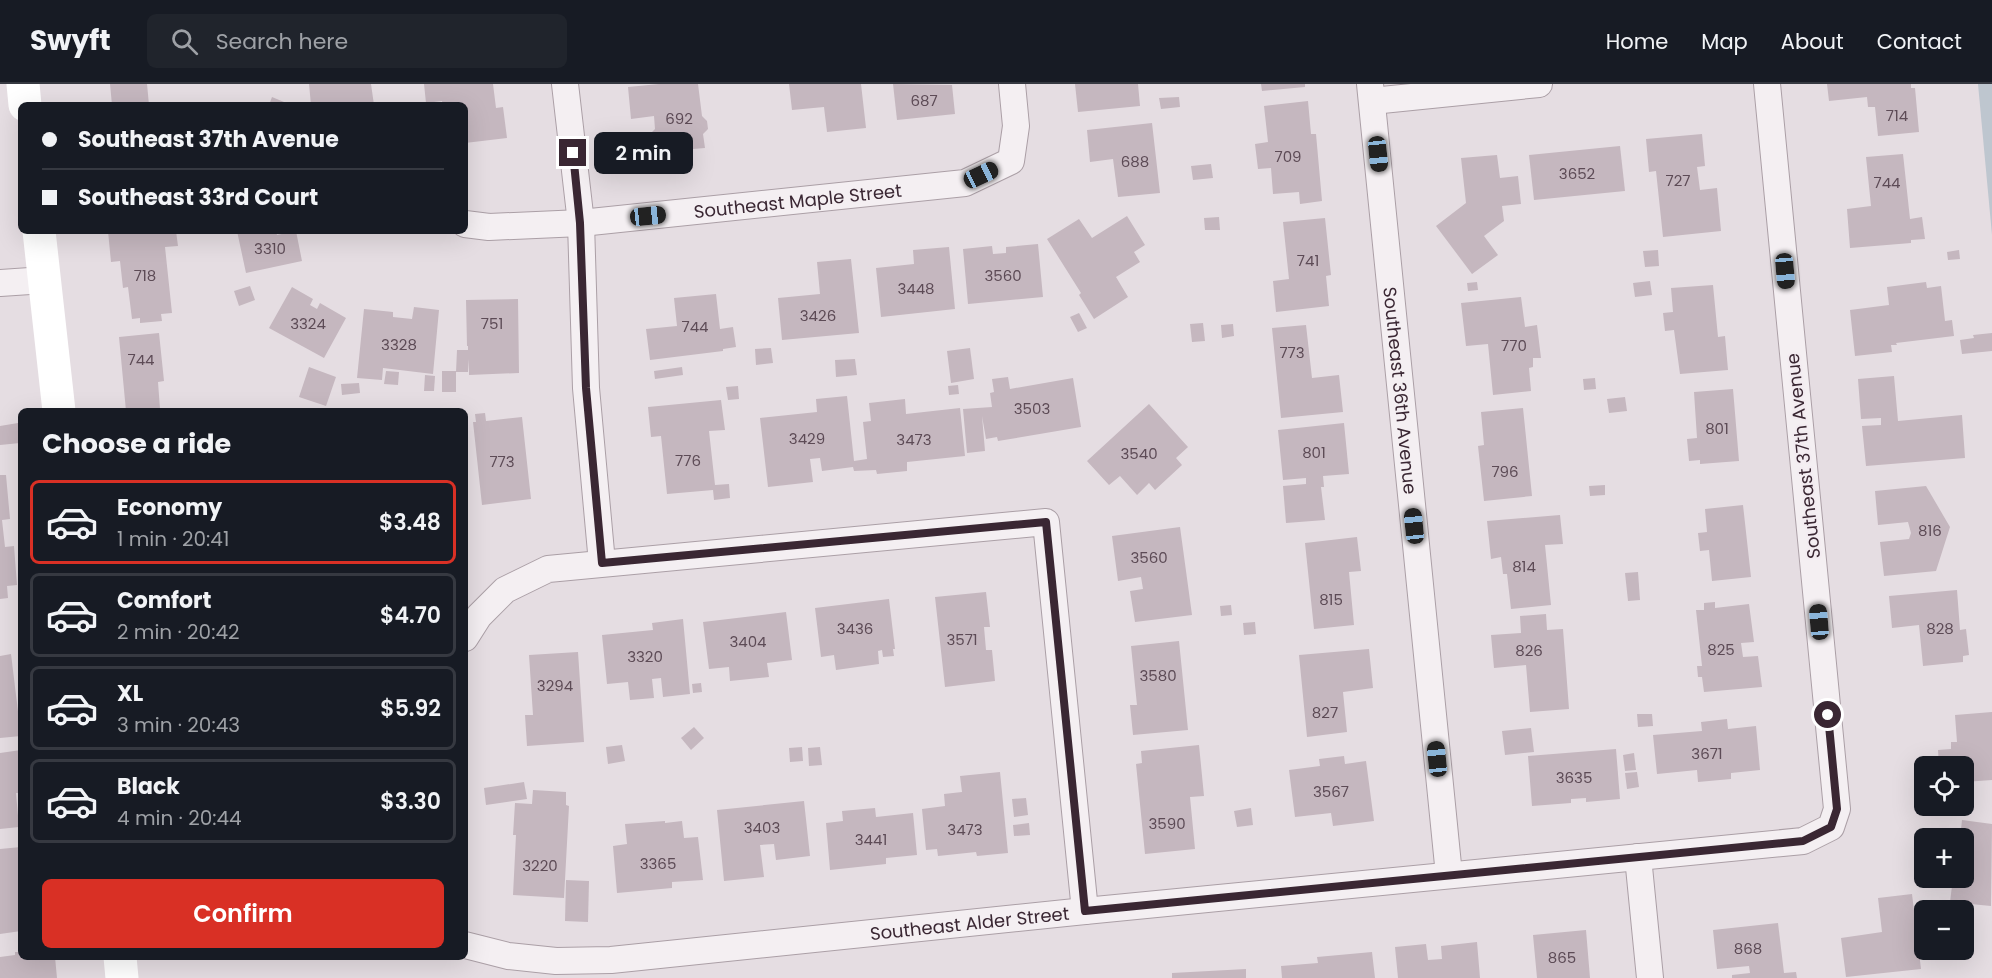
<!DOCTYPE html>
<html lang="en">
<head>
<meta charset="utf-8">
<style>
	:root { --surface:#171b24; --page:#20242c; --text:#f1f3f6; --muted:#9ea1a6; --line:#363941; --accent:#d93025 }
	body { margin:0; font-family:Poppins,sans-serif; background:var(--page); color:var(--text); height:100vh; display:flex; flex-direction:column; font-size:22px; white-space:nowrap }
	* { box-sizing:border-box; margin:0 }
	p { font-size:20px; color:var(--muted) }
	.icon { flex:none; width:33px; height:33px; fill:none; stroke:currentColor; stroke-width:2; stroke-linecap:round; stroke-linejoin:round }
	.map { position:relative; flex:1; overflow:hidden }
	.panel { position:absolute; left:18px; top:324px; width:450px; height:552px; display:flex; flex-direction:column; background:var(--surface); border-radius:9px; box-shadow:0 6px 24px #0002 }
	.panel>* { flex:none }
	.top-card { position:absolute; left:18px; top:18px; width:450px; height:132px; border-radius:9px; box-shadow:0 6px 24px #0002; display:grid; align-content:center; height:132px; padding:0 24px; background:var(--surface) }
	.fabs { position:absolute; left:1914px; top:672px; display:grid; gap:12px }
	.fabs a { display:grid; place-items:center; width:60px; height:60px; border-radius:9px; background:var(--surface); box-shadow:0 6px 24px #0002; font-size:30px }
	.end { position:absolute; width:27px; height:27px; margin:-14px; border:8px solid #3a2733; background:#fff; box-shadow:0 0 0 3px #fff }
	.from { border-radius:50% }
	.bubble { position:absolute; height:42px; border-radius:9px; background:var(--surface); box-shadow:0 6px 24px #0002; font-size:20px; font-weight:600; line-height:42px; text-align:center }
	.car { position:absolute; width:18px; height:36px; margin:-18px -9px; border-radius:8px; box-shadow:0 0 4px 2px #0007; background:linear-gradient(#222 24%,#8ab4d8 0 40%,#222 0 76%,#8ab4d8 0 86%,#222 0) }
	.top-card b { display:flex; align-items:center; gap:21px; height:57px; font-size:22px }
	.top-card b+b { border-top:2px solid var(--line) }
	.top-card i { width:15px; height:15px; background:var(--text) }
	ul { padding:0; list-style:none }
	li { display:flex; align-items:center; gap:18px; height:84px; margin:0 12px 9px; padding:0 12px; border:3px solid var(--line); border-radius:9px }
	li div { flex:1 }
	li b { display:block; font-size:22px }
	li em { font-style:normal; font-weight:600 }
	li.on { border-color:var(--accent) }
	li>.icon { width:54px; height:54px; stroke-width:1.5 }
	h2 { padding:0 24px; font-size:27px; line-height:72px }
	.cta { display:flex; gap:12px; margin-top:auto; padding:12px 24px }
	.cta a { flex:1; height:69px; border-radius:9px; background:var(--accent); color:#fff; font-size:24px; font-weight:600; line-height:69px; text-align:center }
	header { display:flex; align-items:center; gap:36px; box-sizing:border-box; height:84px; padding:0 30px; background:var(--surface); border-bottom:2px solid var(--line) }
	header strong { font-size:28px }
	nav { display:flex; gap:33px; margin-inline-start:auto; font-size:21px }
	.search { width:420px; height:54px; background:var(--page); display:flex; align-items:center; gap:15px; box-sizing:border-box; padding:0 21px; border-radius:9px; color:var(--muted); font-size:22px }
	.map>svg:first-child { display:block }
	.green { fill:#bec6cf }
	.building { fill:#c5b7bf }
	.lines { fill:none; stroke-linecap:round; stroke-linejoin:round }
	.minor-casing { stroke:#ab9fa6; stroke-width:28 }
	.minor { stroke:#f4eff2; stroke-width:26 }
	.secondary { stroke:#fff; stroke-width:33 }
	.route { stroke:#3a2733; stroke-width:8 }
	.labels { text-anchor:middle; dominant-baseline:central; stroke-width:4.5; stroke-linejoin:round; paint-order:stroke }
	.number-label { font-size:15px; fill:#5d4b56 }
	.street-label { font-size:18px; fill:#3a2733; stroke:#f3ecf1 }
</style>
</head>
<body>
<header>
<strong>Swyft</strong>
<div class="search"><svg class="icon" aria-label="search" viewBox="0 0 24 24"><circle cx="10" cy="10" r="6"/><path d="M15 15l6 6"/></svg>Search here</div>
<nav><a>Home</a><a>Map</a><a>About</a><a>Contact</a></nav>
</header>
<div class="map">
<svg width="1992" height="894" viewBox="0 0 1992 894">
	<rect width="100%" height="100%" fill="#e5dde2"/>
	<polygon class="green" points="1978,0 1992,0 1992,151"/>
	<g class="building">
		<polygon points="110,0 147,0 149,21 112,21"/>
		<polygon points="309,0 371,0 374,21 311,21"/>
		<polygon points="424,0 493,0 496,24 503,23 507,54 465,59 465,21 443,21 442,17 426,19"/>
		<polygon points="659,0 698,0 702,32 707,37 708,45 703,50 705,64 657,68 649,62 648,52 655,45 654,32 631,35 628,3"/>
		<polygon points="789,0 861,0 866,44 827,48 824,23 792,26"/>
		<polygon points="893,0 952,1 955,30 897,36"/>
		<polygon points="1075,0 1138,0 1140,22 1078,28"/>
		<polygon points="1261,0 1305,0 1305,3 1262,7"/>
		<polygon points="1827,0 1911,0 1911,4 1915,4 1919,48 1878,52 1875,23 1868,23 1867,13 1829,17"/>
		<polygon points="272,13 284,18 283,21 269,21"/>
		<polygon points="1179,13 1180,23 1161,25 1159,14"/>
		<polygon points="1308,17 1311,50 1316,50 1322,117 1300,120 1299,108 1273,110 1271,84 1258,85 1255,60 1268,58 1264,22"/>
		<polygon points="1152,39 1160,109 1118,113 1113,75 1090,78 1087,46"/>
		<polygon points="1702,50 1705,82 1697,83 1700,106 1717,104 1721,147 1663,153 1656,87 1649,88 1646,55"/>
		<polygon points="1620,62 1625,107 1534,116 1529,71"/>
		<polygon points="1903,70 1910,135 1922,133 1925,155 1911,156 1911,159 1850,164 1847,125 1871,122 1866,73"/>
		<polygon points="1497,71 1500,94 1518,92 1521,120 1502,122 1504,137 1484,152 1498,171 1472,190 1436,142 1466,119 1461,74"/>
		<polygon points="1211,80 1213,94 1193,96 1191,82"/>
		<polygon points="1127,132 1145,161 1134,168 1140,178 1116,193 1128,213 1094,235 1079,211 1081,209 1047,155 1079,135 1092,154"/>
		<polygon points="1219,133 1220,146 1205,146 1204,134"/>
		<polygon points="1325,134 1331,191 1326,192 1329,222 1276,228 1273,197 1289,195 1283,138"/>
		<polygon points="108,147 176,147 178,162 165,163 172,229 161,230 162,237 140,239 140,234 132,235 128,203 123,204 120,177 111,178"/>
		<polygon points="237,147 276,147 277,151 296,147 302,177 246,189"/>
		<polygon points="1038,160 1043,213 968,220 963,165 992,162 993,170 1006,169 1006,163"/>
		<polygon points="949,163 955,225 881,233 876,184 914,180 913,166"/>
		<polygon points="1658,166 1659,182 1645,183 1643,167"/>
		<polygon points="1959,166 1960,175 1948,176 1947,168"/>
		<polygon points="851,175 859,249 782,256 778,214 820,210 817,178"/>
		<polygon points="1650,197 1652,211 1635,213 1633,199"/>
		<polygon points="1477,198 1478,206 1468,207 1467,199"/>
		<polygon points="1926,198 1927,204 1941,202 1945,237 1952,236 1954,252 1896,259 1897,261 1891,261 1892,268 1855,272 1850,226 1889,221 1887,203"/>
		<polygon points="1713,201 1718,253 1725,252 1728,286 1680,290 1674,246 1665,247 1663,229 1673,228 1671,204"/>
		<polygon points="250,202 255,216 239,222 234,207"/>
		<polygon points="292,203 313,215 310,221 317,225 320,219 346,234 324,274 269,244"/>
		<polygon points="716,210 720,245 733,243 736,263 723,265 723,267 650,276 646,245 677,242 674,214"/>
		<polygon points="1521,213 1525,243 1537,241 1541,274 1533,274 1533,283 1529,284 1531,307 1493,311 1488,260 1466,262 1461,219"/>
		<polygon points="518,215 519,289 469,291 469,275 468,288 456,288 457,266 468,266 468,262 467,262 466,216"/>
		<polygon points="414,223 439,226 433,290 383,284 382,296 357,294 364,225 393,228 393,233 412,235"/>
		<polygon points="1079,229 1087,244 1078,248 1070,233"/>
		<polygon points="1203,239 1205,257 1192,258 1190,240"/>
		<polygon points="1233,240 1234,252 1222,254 1221,241"/>
		<polygon points="1306,241 1312,294 1339,291 1343,328 1281,334 1272,244"/>
		<polygon points="159,249 164,297 158,298 160,325 126,327 119,253"/>
		<polygon points="1992,249 1992,267 1962,270 1960,256 1974,254 1973,251"/>
		<polygon points="771,264 773,279 756,281 755,265"/>
		<polygon points="970,264 974,295 951,299 947,267"/>
		<polygon points="855,275 857,291 836,293 835,276"/>
		<polygon points="309,283 336,293 326,322 299,313"/>
		<polygon points="682,283 683,291 655,295 654,287"/>
		<polygon points="386,287 399,288 398,301 384,300"/>
		<rect x="442" y="287" width="14" height="21"/>
		<polygon points="425,291 435,292 434,307 424,307"/>
		<polygon points="1894,292 1898,337 1962,331 1965,374 1866,382 1862,342 1881,341 1881,334 1861,335 1858,295"/>
		<polygon points="1008,293 1010,305 1073,294 1081,343 998,357 997,353 986,355 982,332 985,367 967,369 963,325 992,323 990,309 994,308 992,295"/>
		<polygon points="1595,294 1596,305 1584,306 1583,295"/>
		<polygon points="359,299 360,309 342,311 341,300"/>
		<polygon points="958,301 959,310 949,311 948,302"/>
		<polygon points="738,302 739,315 728,316 726,303"/>
		<polygon points="1733,305 1739,377 1700,380 1700,376 1689,377 1687,355 1697,354 1694,308"/>
		<polygon points="847,312 854,377 867,375 863,338 871,337 869,319 905,315 906,330 960,324 965,372 907,378 907,387 877,390 876,386 854,387 853,383 822,387 820,374 810,375 813,398 768,403 760,334 817,328 816,315"/>
		<polygon points="1625,313 1627,327 1609,329 1607,315"/>
		<polygon points="721,316 725,346 709,347 715,401 729,400 730,414 714,416 713,406 667,410 661,352 651,353 648,323"/>
		<polygon points="1149,320 1188,363 1176,374 1182,381 1155,406 1149,399 1137,411 1120,392 1109,401 1087,377"/>
		<polygon points="1523,324 1532,412 1484,417 1478,362 1484,361 1481,328"/>
		<polygon points="485,329 486,337 522,333 531,415 482,421 473,338 476,338 475,330"/>
		<polygon points="18,339 20,359 0,361 0,342"/>
		<polygon points="1344,339 1349,390 1323,392 1324,403 1321,403 1325,436 1286,439 1283,402 1306,400 1306,394 1283,396 1278,346"/>
		<polygon points="0,391 6,391 10,435 2,436 5,463 14,462 17,501 7,502 8,514 0,515"/>
		<polygon points="1605,401 1605,411 1590,412 1589,402"/>
		<polygon points="1926,402 1950,443 1936,487 1884,492 1880,458 1909,455 1911,449 1908,438 1878,441 1875,407"/>
		<polygon points="1743,421 1751,493 1712,497 1709,466 1700,467 1698,449 1707,448 1705,425"/>
		<polygon points="1560,431 1563,460 1545,461 1551,521 1511,525 1507,490 1503,490 1501,473 1491,475 1487,437"/>
		<polygon points="1180,443 1192,531 1135,538 1130,507 1143,505 1141,493 1118,497 1112,452"/>
		<polygon points="1357,453 1361,487 1349,488 1354,541 1314,545 1305,459"/>
		<polygon points="1638,488 1640,516 1628,517 1625,489"/>
		<polygon points="1957,506 1960,546 1966,545 1969,571 1963,572 1963,578 1923,582 1919,541 1892,544 1889,512"/>
		<polygon points="986,508 990,543 984,543 986,566 992,566 995,597 945,603 935,513"/>
		<polygon points="889,515 895,565 893,565 894,572 883,573 882,566 878,567 879,580 836,586 834,571 821,573 815,524"/>
		<polygon points="1715,518 1715,524 1749,520 1754,558 1741,559 1743,573 1758,572 1762,603 1704,608 1702,593 1698,593 1697,582 1702,582 1696,526 1704,526 1704,519"/>
		<polygon points="1231,521 1232,531 1221,532 1220,522"/>
		<polygon points="786,528 792,576 767,579 769,593 730,597 729,583 709,585 703,538"/>
		<polygon points="1546,530 1547,546 1563,545 1569,625 1530,628 1526,581 1494,584 1491,551 1521,549 1520,532"/>
		<polygon points="683,535 690,610 663,613 661,594 652,595 654,614 630,616 628,598 607,600 602,551 653,546 652,539"/>
		<polygon points="1255,538 1256,550 1244,551 1243,539"/>
		<polygon points="1179,557 1188,646 1133,651 1130,621 1137,621 1131,562"/>
		<polygon points="1369,565 1373,604 1343,608 1347,648 1307,653 1299,571"/>
		<polygon points="578,568 584,658 527,662 525,631 533,631 529,571"/>
		<polygon points="11,570 21,652 0,654 0,572"/>
		<polygon points="701,599 702,608 693,609 692,600"/>
		<polygon points="1992,628 1992,696 1964,698 1964,682 1939,682 1938,666 1951,665 1951,658 1957,658 1955,631"/>
		<polygon points="1637,630 1652,630 1653,642 1638,643"/>
		<polygon points="1727,635 1728,645 1756,642 1760,686 1731,689 1731,695 1698,698 1697,686 1657,690 1653,651 1702,647 1701,638"/>
		<polygon points="694,643 704,654 691,666 681,654"/>
		<polygon points="1531,644 1534,668 1505,671 1502,647"/>
		<polygon points="622,661 625,677 608,680 606,663"/>
		<polygon points="1199,661 1204,712 1190,713 1195,765 1145,770 1136,680 1142,679 1141,667"/>
		<polygon points="802,663 803,677 790,678 789,664"/>
		<polygon points="820,663 822,681 809,682 808,664"/>
		<polygon points="1616,665 1620,715 1586,718 1586,714 1571,715 1571,719 1532,722 1528,672"/>
		<polygon points="21,666 21,709 16,709 19,743 0,745 0,669"/>
		<polygon points="1634,669 1636,686 1625,687 1623,671"/>
		<polygon points="1344,672 1345,680 1366,677 1374,737 1333,742 1331,729 1295,733 1289,686 1320,682 1319,675"/>
		<polygon points="1000,688 1008,769 977,772 976,768 938,772 937,765 926,766 922,725 945,722 944,710 962,708 960,692"/>
		<polygon points="1637,688 1639,703 1627,705 1625,689"/>
		<polygon points="524,698 527,715 486,721 484,704"/>
		<polygon points="533,706 566,708 566,721 569,722 564,814 513,811 516,751 513,751 515,719 532,720"/>
		<polygon points="1026,714 1028,731 1014,733 1012,715"/>
		<polygon points="804,717 810,772 776,776 774,760 760,761 764,793 724,797 717,726"/>
		<polygon points="875,724 876,733 913,729 917,771 886,774 886,780 830,786 826,739 843,737 842,727"/>
		<polygon points="1251,724 1253,741 1237,743 1234,727"/>
		<polygon points="1962,736 1992,740 1991,822 1950,818 1953,794 1964,794 1964,754 1960,754"/>
		<polygon points="665,737 665,739 682,737 684,754 698,753 703,796 672,798 672,804 617,809 613,762 627,760 625,740"/>
		<polygon points="1029,739 1030,751 1014,752 1013,741"/>
		<polygon points="21,763 21,847 0,850 0,765"/>
		<polygon points="566,796 589,797 588,838 565,837"/>
		<polygon points="1912,810 1921,885 1846,893 1841,854 1882,848 1878,814"/>
		<polygon points="1778,839 1784,889 1796,888 1797,894 1732,894 1732,891 1750,889 1749,882 1717,885 1713,846"/>
		<polygon points="1586,846 1590,894 1537,894 1533,851"/>
		<polygon points="1477,858 1480,894 1398,894 1395,863 1426,860 1428,876 1442,875 1441,862"/>
		<polygon points="15,868 21,868 21,873 55,873 57,894 0,894 0,873 15,871"/>
		<polygon points="1372,868 1375,894 1282,894 1281,882 1318,879 1317,873"/>
		<polygon points="1246,885 1246,894 1172,894 1172,889"/>
	</g>
	<g class="lines">
		<g class="minor-casing">
			<g id="minor">
				<polyline points="565,0 581,139 586,304 602,479"/>
				<path id="s1" d="M1370,0L1449,791"/>
				<polyline points="1372,17 1539,0"/>
				<path id="s2" d="M465,140L489,143L581,139L965,99L1011,77L1016,42L1012,0"/>
				<polyline points="0,199 45,196"/>
				<polyline points="465,554 479,532 505,506 548,485 1046,438 1085,827"/>
				<polyline points="1638,773 1650,894"/>
				<path id="s3" d="M465,861L508,872L556,877L611,876L1085,827L1803,757L1831,743L1837,725L1767,0"/>
			</g>
		</g>
		<use href="#minor" class="minor"/>
		<g class="secondary">
			<polyline points="23,0 25,21"/>
			<polyline points="39,147 59,327"/>
			<polyline points="120,873 122,894"/>
		</g>
	</g>
	<g class="lines">
		<polyline class="route" points="573,69 580,139 586,304 602,479 1046,438 1085,827 1803,757 1831,743 1837,725 1828,631"/>
	</g>
	<g class="labels">
		<g class="number-label">
			<text x="924" y="16">687</text>
			<text x="1897" y="31">714</text>
			<text x="679" y="34">692</text>
			<text x="1288" y="72">709</text>
			<text x="1135" y="77">688</text>
			<text x="1577" y="89">3652</text>
			<text x="1678" y="96">727</text>
			<text x="1887" y="98">744</text>
			<text x="270" y="164">3310</text>
			<text x="1308" y="176">741</text>
			<text x="145" y="191">718</text>
			<text x="1003" y="191">3560</text>
			<text x="916" y="204">3448</text>
			<text x="818" y="231">3426</text>
			<text x="308" y="239">3324</text>
			<text x="492" y="239">751</text>
			<text x="695" y="242">744</text>
			<text x="399" y="260">3328</text>
			<text x="1514" y="261">770</text>
			<text x="1292" y="268">773</text>
			<text x="141" y="275">744</text>
			<text x="1032" y="324">3503</text>
			<text x="1717" y="344">801</text>
			<text x="807" y="354">3429</text>
			<text x="914" y="355">3473</text>
			<text x="1314" y="368">801</text>
			<text x="1139" y="369">3540</text>
			<text x="688" y="376">776</text>
			<text x="502" y="377">773</text>
			<text x="1505" y="387">796</text>
			<text x="1930" y="446">816</text>
			<text x="1149" y="473">3560</text>
			<text x="1524" y="482">814</text>
			<text x="1331" y="515">815</text>
			<text x="855" y="544">3436</text>
			<text x="1940" y="544">828</text>
			<text x="962" y="555">3571</text>
			<text x="748" y="557">3404</text>
			<text x="1721" y="565">825</text>
			<text x="1529" y="566">826</text>
			<text x="645" y="572">3320</text>
			<text x="1158" y="591">3580</text>
			<text x="555" y="601">3294</text>
			<text x="1325" y="628">827</text>
			<text x="1707" y="669">3671</text>
			<text x="1574" y="693">3635</text>
			<text x="1331" y="707">3567</text>
			<text x="1167" y="739">3590</text>
			<text x="762" y="743">3403</text>
			<text x="965" y="745">3473</text>
			<text x="871" y="755">3441</text>
			<text x="658" y="779">3365</text>
			<text x="540" y="781">3220</text>
			<text x="1748" y="864">868</text>
			<text x="1562" y="873">865</text>
		</g>
		<g class="street-label">
			<text stroke="none"><textPath href="#s2" startOffset="334">Southeast Maple Street</textPath></text>
			<text stroke="none"><textPath href="#s1" startOffset="308">Southeast 36th Avenue</textPath></text>
			<text transform="translate(1803 372) rotate(-96)">Southeast 37th Avenue</text>
			<text stroke="none"><textPath href="#s3" startOffset="508">Southeast Alder Street</textPath></text>
		</g>
	</g>
</svg>
<div class="fabs">
<a><svg class="icon" aria-label="locate" viewBox="0 0 24 24"><circle cx="12" cy="12" r="6"/><path d="M12 2v4M12 18v4M2 12h4M18 12h4"/></svg></a>
<a>+</a>
<a>−</a>
</div>
<i class="end from" style="left:1828px;top:631px"></i>
<i class="end" style="left:573px;top:69px"></i>
<div class="bubble" style="left:594px;top:48px;width:99px">2 min</div>
<i class="car" style="left:1378px;top:70px;rotate:174deg"></i>
<i class="car" style="left:981px;top:91px;rotate:65deg"></i>
<i class="car" style="left:648px;top:132px;rotate:84deg"></i>
<i class="car" style="left:1785px;top:187px;rotate:175deg"></i>
<i class="car" style="left:1414px;top:442px;rotate:354deg"></i>
<i class="car" style="left:1819px;top:538px;rotate:355deg"></i>
<i class="car" style="left:1437px;top:675px;rotate:354deg"></i>
<div class="top-card">
<b><i class="from"></i>Southeast 37th Avenue</b>
<b><i></i>Southeast 33rd Court</b>
</div>
<section class="panel">
<h2>Choose a ride</h2>
<ul>
<li class="on"><svg class="icon" aria-label="car" viewBox="0 0 24 24"><path d="M5 17H2v-5l4-1 3-4h7l3 4 3 1v5h-3M9 17h6M6 11h13"/><circle cx="7" cy="17" r="2"/><circle cx="17" cy="17" r="2"/></svg><div><b>Economy</b><p>1 min · 20:41</p></div><em>$3.48</em></li>
<li><svg class="icon" aria-label="car" viewBox="0 0 24 24"><path d="M5 17H2v-5l4-1 3-4h7l3 4 3 1v5h-3M9 17h6M6 11h13"/><circle cx="7" cy="17" r="2"/><circle cx="17" cy="17" r="2"/></svg><div><b>Comfort</b><p>2 min · 20:42</p></div><em>$4.70</em></li>
<li><svg class="icon" aria-label="car" viewBox="0 0 24 24"><path d="M5 17H2v-5l4-1 3-4h7l3 4 3 1v5h-3M9 17h6M6 11h13"/><circle cx="7" cy="17" r="2"/><circle cx="17" cy="17" r="2"/></svg><div><b>XL</b><p>3 min · 20:43</p></div><em>$5.92</em></li>
<li><svg class="icon" aria-label="car" viewBox="0 0 24 24"><path d="M5 17H2v-5l4-1 3-4h7l3 4 3 1v5h-3M9 17h6M6 11h13"/><circle cx="7" cy="17" r="2"/><circle cx="17" cy="17" r="2"/></svg><div><b>Black</b><p>4 min · 20:44</p></div><em>$3.30</em></li>
</ul>
<div class="cta"><a>Confirm</a></div>
</section>
</div>
</body>
</html>
